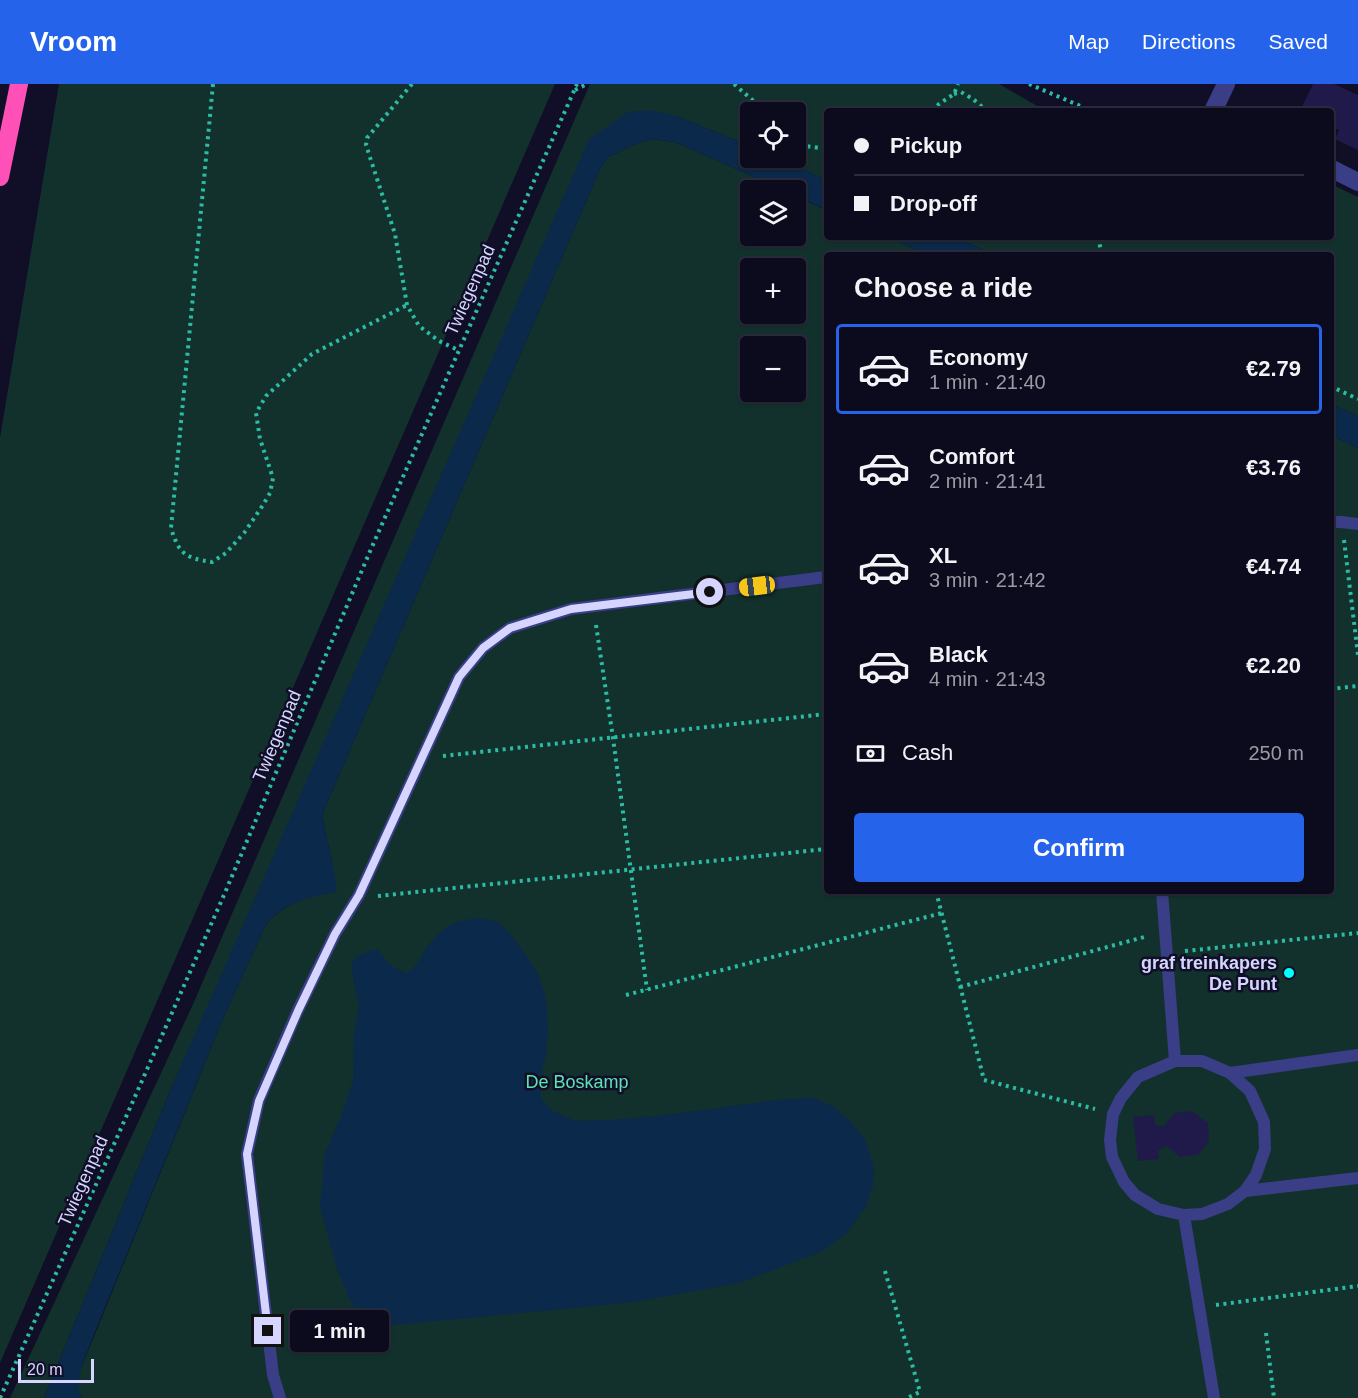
<!DOCTYPE html>
<html lang="en">
<head>
<meta charset="utf-8">
<style>
	:root { --surface:#0c0b1d; --page:#1a192a; --text:#f1f3f6; --muted:#9a9ba4; --line:#2c2b3b; --accent:#2563eb }
	body { margin:0; font-family:Arial,sans-serif; background:var(--page); color:var(--text); height:100vh; display:flex; flex-direction:column; font-size:22px; white-space:nowrap }
	* { box-sizing:border-box; margin:0 }
	p { font-size:20px; color:var(--muted) }
	.icon { flex:none; width:33px; height:33px; fill:none; stroke:currentColor; stroke-width:2; stroke-linecap:round; stroke-linejoin:round }
	.map { position:relative; flex:1; overflow:hidden }
	.panel { position:absolute; left:824px; top:168px; width:510px; height:642px; display:flex; flex-direction:column; background:var(--surface); border-radius:6px; box-shadow:0 2px 4px #0004,0 0 0 2px var(--line) }
	.panel>* { flex:none }
	.hud { position:absolute; left:824px; top:24px; width:510px; height:132px; border-radius:6px; box-shadow:0 2px 4px #0004,0 0 0 2px var(--line); display:grid; align-content:center; height:132px; padding:0 30px; background:var(--surface) }
	.buttons { position:absolute; left:740px; top:18px; display:grid; gap:12px }
	.buttons a { display:grid; place-items:center; width:66px; height:66px; border-radius:6px; background:var(--surface); box-shadow:0 2px 4px #0004,0 0 0 2px var(--line); font-size:30px }
	.scale { position:absolute; left:18px; bottom:15px; width:76px; box-sizing:border-box; padding-left:6px; border:3px solid #d5d5ff; border-top:0; font-size:16px; line-height:21px; white-space:nowrap; color:#d5d5ff; -webkit-text-stroke:4px #100f27; paint-order:stroke }
	.end { position:absolute; width:27px; height:27px; margin:-14px; border:8px solid #d5d5ff; background:#111; box-shadow:0 0 0 3px #111 }
	.from { border-radius:50% }
	.bubble { position:absolute; height:42px; border-radius:6px; background:var(--surface); box-shadow:0 2px 4px #0004,0 0 0 2px var(--line); font-size:20px; font-weight:600; line-height:42px; text-align:center }
	.car { position:absolute; width:18px; height:36px; margin:-18px -9px; border-radius:8px; box-shadow:0 0 4px 2px #0007; background:linear-gradient(#f5c518 24%,#345 0 40%,#f5c518 0 76%,#345 0 86%,#f5c518 0) }
	.hud b { display:flex; align-items:center; gap:21px; height:57px; font-size:22px }
	.hud b+b { border-top:2px solid var(--line) }
	.hud i { width:15px; height:15px; background:var(--text) }
	ul { padding:0; list-style:none }
	li { display:flex; align-items:center; gap:18px; height:90px; margin:0 12px 9px; padding:0 18px; border:3px solid transparent; border-radius:6px }
	li div { flex:1 }
	li b { display:block; font-size:22px }
	li em { font-style:normal; font-weight:600 }
	li.selected { border-color:var(--accent) }
	li>.icon { width:54px; height:54px; stroke-width:1.5 }
	h2 { padding:0 30px; font-size:27px; line-height:72px }
	.pay { display:flex; align-items:center; gap:15px; height:66px; padding:0 30px; font-size:22px }
	.pay p { margin-inline-start:auto }
	.action { display:flex; gap:12px; margin-top:auto; padding:12px 30px }
	.action a { flex:1; height:69px; border-radius:6px; background:var(--accent); color:#fff; font-size:24px; font-weight:600; line-height:69px; text-align:center }
	header { display:flex; align-items:center; gap:36px; box-sizing:border-box; height:84px; padding:0 30px; background:var(--accent); color:#fff }
	header strong { font-size:28px }
	nav { display:flex; gap:33px; margin-inline-start:auto; font-size:21px }
	.map>svg:first-child { display:block }
	.green { fill:#12312d; fill-rule:evenodd }
	.water { fill:#0b294a }
	.building { fill:#1f1a49 }
	.lines { fill:none; stroke-linecap:round; stroke-linejoin:round }
	.path { stroke:#2cbca4; stroke-width:4; stroke-dasharray:3 4.5; stroke-linecap:butt }
	.lane { stroke:#393e87; stroke-width:12 }
	.street { stroke:#393e87; stroke-width:18 }
	.highway { stroke:#ff50b7; stroke-width:18 }
	.route { stroke:#d5d5ff; stroke-width:8 }
	.poi-dot { fill:#01fffd; stroke:#100f27; stroke-width:2 }
	.labels { text-anchor:middle; dominant-baseline:central; stroke-width:5; stroke-linejoin:round; paint-order:stroke }
	.street-label { font-size:18px; fill:#d5d5ff; stroke:#100f27 }
	.poi-label { font-size:18px; font-weight:bold; fill:#d5d5ff; stroke:#100f27; text-anchor:end }
	.park-label { font-size:18px; fill:#5de3b3; stroke:#100f27 }
</style>
</head>
<body>
<header>
<strong>Vroom</strong>
<nav><a>Map</a><a>Directions</a><a>Saved</a></nav>
</header>
<div class="map">
<svg width="1358" height="1314" viewBox="0 0 1358 1314">
	<rect width="100%" height="100%" fill="#100f27"/>
	<g class="green">
		<polygon points="59,0 555,0 0,1279 0,354"/>
		<polygon points="590,0 999,0 1046,27 826,27 826,96 778,74 795,74 795,28 750,28 750,62 676,32 612,39 170,1007 44,1314 10,1314 194,918"/>
		<path d="M652,55L675,58L784,106H750V152H795V112L826,126V153H888L928,171H826V807H1330L1331,351L1358,364V1314H66L82,1282L222,937L266,840C280,824 299,815 319,811L333,783L322,731L600,85L608,73L631,62ZM750,184H795V230H750ZM750,262H795V308H750Z"/>
		<polygon points="1331,100 1358,113 1358,332 1331,320 1330,171 994,171 954,153 1330,153"/>
	</g>
	<g class="water">
		<path d="M650,26L676,32L750,62V74H778L826,96V126L795,111V106H784L675,58L652,55L631,62L608,73L600,85L322,731L336,797V808C309,813 285,818 266,840L222,937L93,1253L81,1284L78,1304L82,1314H44L170,1007L589,55L628,28Z"/>
		<polygon points="888,153 954,153 994,171 928,171"/>
		<polygon points="1331,320 1358,332 1358,364 1331,351"/>
		<path d="M481,834L500,839L517,858L537,888L546,913L548,947L546,971L540,997L541,1014L551,1026L575,1037L607,1036L657,1032L777,1016L814,1014L834,1023L850,1037L865,1056L874,1083L873,1102L866,1122L847,1149L823,1167L739,1199L635,1218L374,1243L360,1234L349,1214L337,1185L320,1123L325,1069L340,1035L353,996L354,948L359,924L352,887V879L359,871L377,865C388,878 391,885 408,889C421,878 421,870 431,858C444,841 460,835 481,834Z"/>
	</g>
	<g class="building">
		<polygon points="1313,0 1334,0 1358,11 1358,66 1335,55 1339,46 1330,42 1330,27 1300,27"/>
		<polygon points="1192,1027 1208,1039 1209,1057 1198,1071 1180,1073 1166,1062 1158,1067 1159,1075 1138,1077 1133,1033 1154,1031 1155,1040 1163,1043 1174,1029"/>
	</g>
	<g class="lines">
		<g class="path">
			<path d="M213,0L171,444C179,470 185,474 212,478L226,469L244,449L263,421L270,409L273,394L260,355L256,329L266,312L312,270L407,221"/>
			<polyline points="412,0 367,54 366,61 395,150 407,221 419,242 439,257 458,266"/>
			<polyline points="734,0 766,28"/>
			<polyline points="1029,0 1092,27"/>
			<polyline points="575,6 587,0"/>
			<polyline points="954,10 961,8 973,15 987,27"/>
			<polyline points="932,27 939,20 954,10 958,0"/>
			<polyline points="795,54 806,62 826,65"/>
			<polyline points="1098,153 1102,171"/>
			<polyline points="1330,302 1358,315"/>
			<polyline points="1344,456 1358,571"/>
			<polyline points="596,541 613,654 647,906"/>
			<polyline points="1330,605 1358,602"/>
			<polyline points="443,672 826,630"/>
			<polyline points="936,807 984,996 1095,1025"/>
			<polyline points="378,812 826,765"/>
			<polyline points="1185,867 1358,849"/>
			<polyline points="960,903 1148,852"/>
			<polyline points="626,911 942,829"/>
			<polyline points="885,1187 920,1308 907,1314"/>
			<polyline points="1216,1221 1358,1202"/>
			<polyline points="1266,1249 1274,1314"/>
			<polyline points="0,1314 107,1076 224,811 371,465 577,0"/>
		</g>
		<g class="lane">
			<polyline points="1330,438 1341,438 1358,440"/>
			<polyline points="1162,807 1175,977"/>
			<polyline points="1230,989 1358,971"/>
			<polyline points="1245,1107 1256,1091 1265,1065 1264,1038 1250,1007 1230,989 1202,977 1175,977 1138,993 1121,1014 1113,1030 1110,1056 1112,1073 1124,1098 1135,1111 1158,1125 1184,1131 1202,1130 1228,1120 1245,1107 1358,1094"/>
			<polyline points="1184,1131 1214,1314"/>
			<polyline points="280,1314 273,1291 247,1070 259,1016 298,926 335,850 359,811 459,593 483,564 510,544 571,525 826,493"/>
		</g>
		<g class="street">
			<polyline points="1217,27 1214,25 1226,0"/>
			<polyline points="1330,84 1358,98"/>
		</g>
		<polyline class="highway" points="0,93 19,0"/>
	</g>
	<g class="lines">
		<polyline class="route" points="268,1247 247,1070 259,1017 298,927 335,850 359,811 459,593 483,564 510,544 571,525 710,508"/>
	</g>
	<circle class="poi-dot" cx="1289" cy="889" r="6"/>
	<g class="labels">
		<g class="street-label">
			<text transform="translate(470 206) rotate(-66)">Twiegenpad</text>
			<text transform="translate(277 652) rotate(-67)">Twiegenpad</text>
			<text transform="translate(83 1097) rotate(-66)">Twiegenpad</text>
		</g>
		<g class="poi-label">
			<text x="1277" y="879">graf treinkapers<tspan x="1277" dy="21">De Punt</tspan></text>
		</g>
		<g class="park-label">
			<text x="577" y="998">De Boskamp</text>
		</g>
	</g>
</svg>
<div class="buttons">
<a><svg class="icon" aria-label="locate" viewBox="0 0 24 24"><circle cx="12" cy="12" r="6"/><path d="M12 2v4M12 18v4M2 12h4M18 12h4"/></svg></a>
<a><svg class="icon" aria-label="layers" viewBox="0 0 24 24"><path d="M12 4l9 5-9 5-9-5zM3 14l9 5 9-5"/></svg></a>
<a>+</a>
<a>−</a>
</div>
<div class="scale">20 m</div>
<i class="end from" style="left:710px;top:508px"></i>
<i class="end" style="left:268px;top:1247px"></i>
<div class="bubble" style="left:290px;top:1226px;width:99px">1 min</div>
<i class="car" style="left:757px;top:502px;rotate:263deg"></i>
<div class="hud">
<b><i class="from"></i>Pickup</b>
<b><i></i>Drop-off</b>
</div>
<section class="panel">
<h2>Choose a ride</h2>
<ul>
<li class="selected"><svg class="icon" aria-label="car" viewBox="0 0 24 24"><path d="M5 17H2v-5l4-1 3-4h7l3 4 3 1v5h-3M9 17h6M6 11h13"/><circle cx="7" cy="17" r="2"/><circle cx="17" cy="17" r="2"/></svg><div><b>Economy</b><p>1 min · 21:40</p></div><em>€2.79</em></li>
<li><svg class="icon" aria-label="car" viewBox="0 0 24 24"><path d="M5 17H2v-5l4-1 3-4h7l3 4 3 1v5h-3M9 17h6M6 11h13"/><circle cx="7" cy="17" r="2"/><circle cx="17" cy="17" r="2"/></svg><div><b>Comfort</b><p>2 min · 21:41</p></div><em>€3.76</em></li>
<li><svg class="icon" aria-label="car" viewBox="0 0 24 24"><path d="M5 17H2v-5l4-1 3-4h7l3 4 3 1v5h-3M9 17h6M6 11h13"/><circle cx="7" cy="17" r="2"/><circle cx="17" cy="17" r="2"/></svg><div><b>XL</b><p>3 min · 21:42</p></div><em>€4.74</em></li>
<li><svg class="icon" aria-label="car" viewBox="0 0 24 24"><path d="M5 17H2v-5l4-1 3-4h7l3 4 3 1v5h-3M9 17h6M6 11h13"/><circle cx="7" cy="17" r="2"/><circle cx="17" cy="17" r="2"/></svg><div><b>Black</b><p>4 min · 21:43</p></div><em>€2.20</em></li>
</ul>
<div class="pay"><svg class="icon" aria-label="cash" viewBox="0 0 24 24"><path d="M3 7h18v10H3z"/><circle cx="12" cy="12" r="2"/></svg>Cash<p>250 m</p></div>
<div class="action"><a>Confirm</a></div>
</section>
</div>
</body>
</html>
